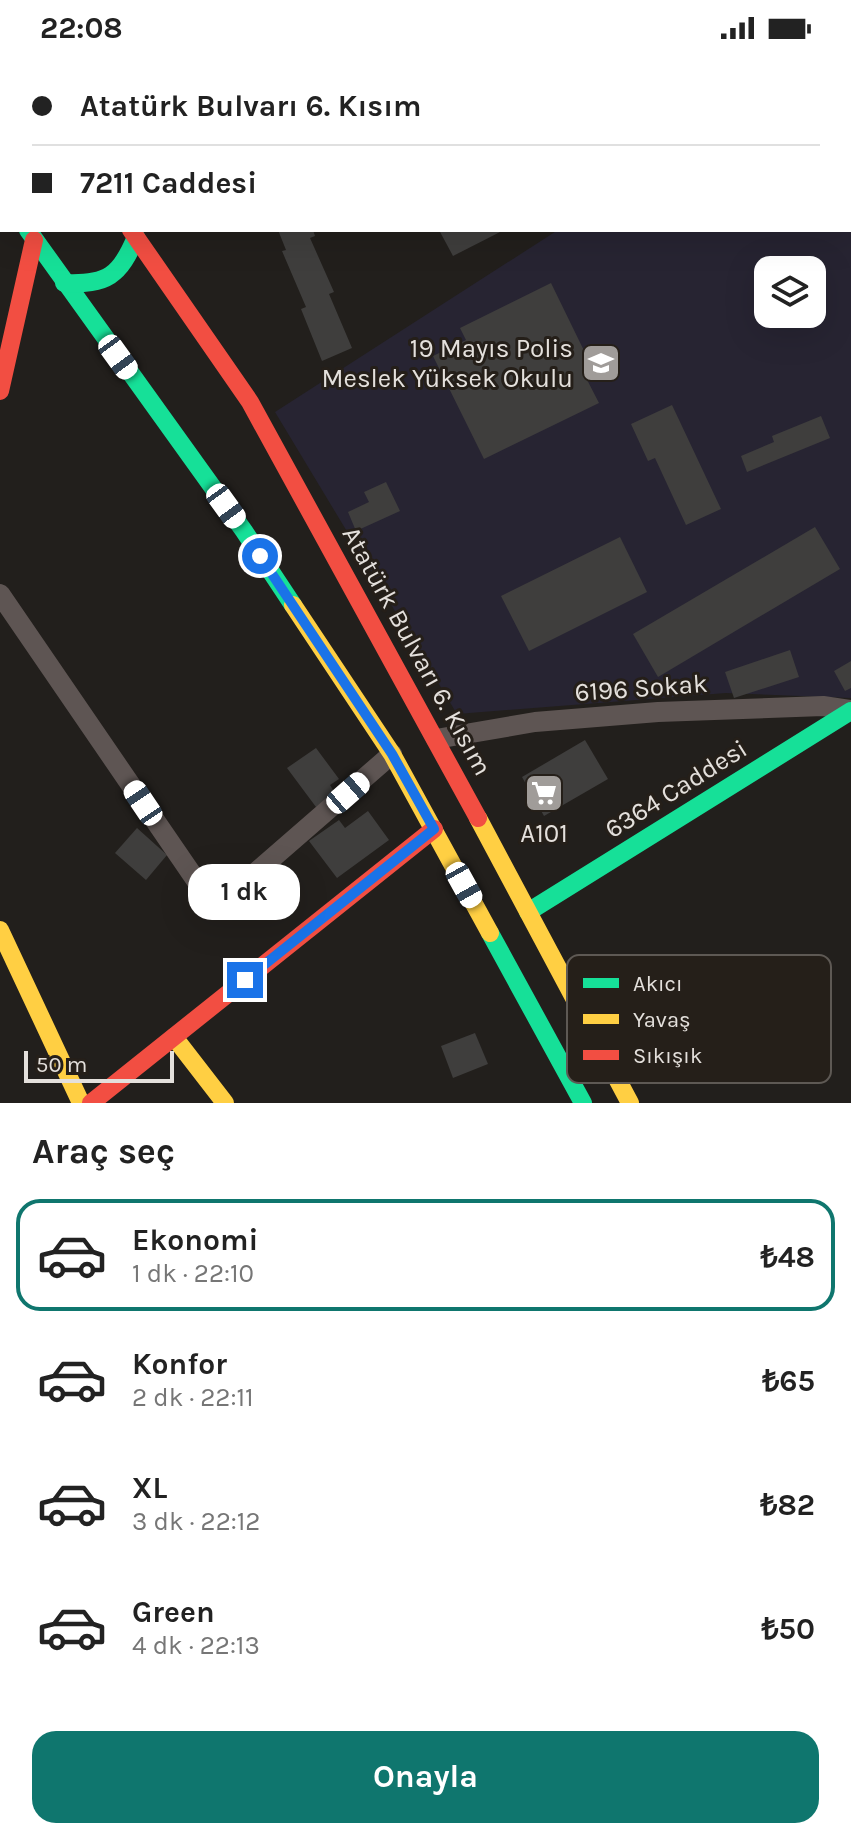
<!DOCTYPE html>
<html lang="tr">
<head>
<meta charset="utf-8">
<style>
	:root { --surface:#fff; --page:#f6f6f6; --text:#222; --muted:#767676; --line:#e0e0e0; --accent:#0f766e }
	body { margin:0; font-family:Karla,sans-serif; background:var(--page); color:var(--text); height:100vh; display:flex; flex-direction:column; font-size:30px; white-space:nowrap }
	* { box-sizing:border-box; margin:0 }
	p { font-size:26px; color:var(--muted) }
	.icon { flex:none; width:44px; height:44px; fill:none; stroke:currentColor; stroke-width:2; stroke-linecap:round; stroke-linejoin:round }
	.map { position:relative; height:1047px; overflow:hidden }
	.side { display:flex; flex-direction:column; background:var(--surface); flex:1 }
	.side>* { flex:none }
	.top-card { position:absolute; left:0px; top:0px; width:852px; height:176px; box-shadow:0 8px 32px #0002; display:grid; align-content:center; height:176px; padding:0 32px; background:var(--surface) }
	.controls { position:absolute; left:754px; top:200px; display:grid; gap:16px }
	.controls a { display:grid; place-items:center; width:72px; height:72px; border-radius:16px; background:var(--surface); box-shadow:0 8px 32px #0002; font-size:40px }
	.scale { position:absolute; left:24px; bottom:20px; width:150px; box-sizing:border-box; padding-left:8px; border:4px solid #e4e0dc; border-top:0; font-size:22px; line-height:28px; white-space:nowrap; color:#e4e0dc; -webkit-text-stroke:6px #251f19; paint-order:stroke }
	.end { position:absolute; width:36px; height:36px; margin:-18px; border:10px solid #1a73e8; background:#fff; box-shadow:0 0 0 4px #fff }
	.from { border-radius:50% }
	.bubble { position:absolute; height:56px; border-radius:24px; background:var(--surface); box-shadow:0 8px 32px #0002; font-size:26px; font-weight:700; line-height:56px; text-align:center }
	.car { position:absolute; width:24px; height:48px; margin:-24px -12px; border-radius:10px; box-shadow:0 0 6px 2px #0007; background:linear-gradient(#fff 24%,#345 0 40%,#fff 0 76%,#345 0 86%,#fff 0) }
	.top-card b { display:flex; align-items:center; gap:28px; height:76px; font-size:30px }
	.top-card b+b { border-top:2px solid var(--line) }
	.top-card i { width:20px; height:20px; background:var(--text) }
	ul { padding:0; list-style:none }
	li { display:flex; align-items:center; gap:24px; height:112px; margin:0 16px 12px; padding:0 16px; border:4px solid transparent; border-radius:24px }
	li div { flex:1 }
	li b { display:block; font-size:30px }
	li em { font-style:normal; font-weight:700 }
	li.on { border-color:var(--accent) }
	li>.icon { width:72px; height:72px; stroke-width:1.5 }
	h2 { padding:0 32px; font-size:36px; line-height:96px }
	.cta { display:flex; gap:16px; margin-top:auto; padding:16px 32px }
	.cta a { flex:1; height:92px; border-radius:24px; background:var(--accent); color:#fff; font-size:32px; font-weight:700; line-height:92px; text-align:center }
	.status { display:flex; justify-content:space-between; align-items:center; height:56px; padding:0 40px; background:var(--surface); direction:ltr }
	.status svg { height:22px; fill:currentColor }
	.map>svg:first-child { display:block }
	.education { fill:#272432; fill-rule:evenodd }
	.building { fill:#3f3e3d }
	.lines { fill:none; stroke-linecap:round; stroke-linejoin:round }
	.lane { stroke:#5e5553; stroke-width:10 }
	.street { stroke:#5e5553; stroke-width:20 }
	.fast { stroke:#16e098; stroke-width:18 }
	.slow { stroke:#ffcf43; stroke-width:18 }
	.jam { stroke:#f24e42; stroke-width:18 }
	.route { stroke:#1a73e8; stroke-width:10 }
	.labels { text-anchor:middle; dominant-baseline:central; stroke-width:6; stroke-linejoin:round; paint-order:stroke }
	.poi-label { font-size:26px; fill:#e4e0dc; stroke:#251f19; text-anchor:end }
	.street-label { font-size:26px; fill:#e4e0dc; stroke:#251f19 }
	.key { fill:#251f19; stroke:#5e5954; stroke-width:2 }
	.key-label { font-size:22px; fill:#e4e0dc }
</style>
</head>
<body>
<div class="status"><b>22:08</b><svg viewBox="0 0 49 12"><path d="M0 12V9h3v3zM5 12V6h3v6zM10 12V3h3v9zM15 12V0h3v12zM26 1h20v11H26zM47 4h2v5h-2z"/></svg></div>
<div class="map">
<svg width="851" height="1047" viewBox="0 0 851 1047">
	<rect width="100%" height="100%" fill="#221f1c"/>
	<path class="education" d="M728,0H851V642L726,637L457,658L275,356L558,174H850V2H726ZM768,214H812V258H768Z"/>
	<g class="building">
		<polygon points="278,174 313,174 315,180 310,182 334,236 329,238 352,292 322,305 301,253 306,251 282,195 286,194"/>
		<polygon points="439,174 504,174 453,200"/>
		<polygon points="551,227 591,309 582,314 599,347 484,403 433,300 466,284 460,272"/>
		<polygon points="672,349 721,453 686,469 655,402 648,405 631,368"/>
		<polygon points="821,360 830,382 747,416 741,400 774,386 772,380"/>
		<polygon points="386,426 400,455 356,475 348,456 369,446 364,436"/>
		<polygon points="815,471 840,513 658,621 633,578"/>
		<polygon points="620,481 647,536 529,595 501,540"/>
		<polygon points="790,594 799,621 734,642 725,616"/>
		<polygon points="851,605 851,632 845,635 834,615"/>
		<polygon points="585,684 608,723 544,760 522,721"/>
		<polygon points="316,692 339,723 330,729 335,737 316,751 287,712"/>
		<polygon points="368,755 389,784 337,822 309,785 339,764 345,772"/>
		<polygon points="137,772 167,799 146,824 115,797"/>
		<polygon points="475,977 488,1008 453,1022 441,990"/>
	</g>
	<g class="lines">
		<polyline class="lane" points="59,0 60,2"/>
		<g class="street">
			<polyline points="108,2 109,0"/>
			<polyline points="173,2 173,0"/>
			<polyline points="0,538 215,852 392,698"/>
			<polyline points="436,683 535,666 658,656 823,650 851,654"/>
		</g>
		<g class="fast">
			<polyline points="28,174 244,475 293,549"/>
			<path d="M64,227C107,229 120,220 136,181"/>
			<polyline points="528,856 851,655"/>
			<polyline points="490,877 583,1047"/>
		</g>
		<g class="slow">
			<polyline points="1,0 2,2"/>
			<polyline points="0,131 2,134"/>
			<polyline points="293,549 392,698 490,877"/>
			<polyline points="478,762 630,1047"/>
			<polyline points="0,874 81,1047"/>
			<polyline points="174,981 225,1047"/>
		</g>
		<g class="jam">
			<polyline points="131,174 250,346 478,762"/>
			<polyline points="0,335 34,184"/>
			<polyline points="91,1047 434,773"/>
		</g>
	</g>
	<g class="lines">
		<polyline class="route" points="245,924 434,773 392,698 260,500"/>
	</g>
	<defs>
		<g id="school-square" transform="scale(2)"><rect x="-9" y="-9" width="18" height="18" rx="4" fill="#a09c99" stroke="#251f19"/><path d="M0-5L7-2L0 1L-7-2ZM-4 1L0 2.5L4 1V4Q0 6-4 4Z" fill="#fff"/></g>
		<g id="supermarket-square" transform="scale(2)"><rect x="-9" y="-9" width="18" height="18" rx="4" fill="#a09c99" stroke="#251f19"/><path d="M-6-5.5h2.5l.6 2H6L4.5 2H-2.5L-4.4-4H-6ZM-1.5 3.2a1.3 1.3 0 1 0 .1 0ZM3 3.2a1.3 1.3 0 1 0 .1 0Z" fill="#fff"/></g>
	</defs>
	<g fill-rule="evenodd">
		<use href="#school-square" x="601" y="307"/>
		<use href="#supermarket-square" x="544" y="737"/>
	</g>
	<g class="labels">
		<g class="poi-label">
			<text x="573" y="292">19 Mayıs Polis<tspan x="573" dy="30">Meslek Yüksek Okulu</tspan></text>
			<text x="544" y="777" text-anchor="middle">A101</text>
		</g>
		<g class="street-label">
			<text transform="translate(417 595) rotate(61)">Atatürk Bulvarı 6. Kısım</text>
			<text transform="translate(641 632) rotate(-4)">6196 Sokak</text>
			<text transform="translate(676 733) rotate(-32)">6364 Caddesi</text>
		</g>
	</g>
	<rect x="567" y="899" width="264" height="128" rx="12" class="key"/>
	<rect x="583" y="922" width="36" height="10" fill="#16e098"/>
	<rect x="583" y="958" width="36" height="10" fill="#ffcf43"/>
	<rect x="583" y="994" width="36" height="10" fill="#f24e42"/>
	<g class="key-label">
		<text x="633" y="935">Akıcı</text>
		<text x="633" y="971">Yavaş</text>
		<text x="633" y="1007">Sıkışık</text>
	</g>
</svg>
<div class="controls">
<a><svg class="icon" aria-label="layers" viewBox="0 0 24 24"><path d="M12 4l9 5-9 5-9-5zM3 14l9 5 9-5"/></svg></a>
</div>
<div class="scale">50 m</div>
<i class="end from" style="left:260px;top:500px"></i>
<i class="end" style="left:245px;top:924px"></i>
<div class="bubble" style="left:188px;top:808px;width:112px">1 dk</div>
<i class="car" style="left:118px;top:301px;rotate:144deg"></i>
<i class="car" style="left:226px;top:450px;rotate:144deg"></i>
<i class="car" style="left:348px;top:737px;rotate:49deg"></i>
<i class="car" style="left:143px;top:747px;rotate:326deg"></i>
<i class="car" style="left:464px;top:829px;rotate:151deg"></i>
<div class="top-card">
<b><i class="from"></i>Atatürk Bulvarı 6. Kısım</b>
<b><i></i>7211 Caddesi</b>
</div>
</div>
<section class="side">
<h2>Araç seç</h2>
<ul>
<li class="on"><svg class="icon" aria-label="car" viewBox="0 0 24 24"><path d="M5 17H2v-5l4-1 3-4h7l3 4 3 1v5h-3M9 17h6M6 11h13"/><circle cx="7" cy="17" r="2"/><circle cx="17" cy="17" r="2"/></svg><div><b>Ekonomi</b><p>1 dk · 22:10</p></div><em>₺48</em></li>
<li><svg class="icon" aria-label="car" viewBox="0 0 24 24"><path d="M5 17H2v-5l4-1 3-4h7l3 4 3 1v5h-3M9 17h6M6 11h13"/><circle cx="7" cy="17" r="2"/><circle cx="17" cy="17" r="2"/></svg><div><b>Konfor</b><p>2 dk · 22:11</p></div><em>₺65</em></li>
<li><svg class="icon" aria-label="car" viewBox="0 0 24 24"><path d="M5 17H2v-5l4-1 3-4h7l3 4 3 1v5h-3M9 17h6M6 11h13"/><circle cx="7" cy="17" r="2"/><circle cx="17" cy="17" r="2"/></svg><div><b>XL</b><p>3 dk · 22:12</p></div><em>₺82</em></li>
<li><svg class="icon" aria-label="car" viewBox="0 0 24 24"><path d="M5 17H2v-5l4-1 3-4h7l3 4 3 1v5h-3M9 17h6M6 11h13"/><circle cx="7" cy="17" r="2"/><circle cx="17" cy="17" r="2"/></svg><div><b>Green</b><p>4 dk · 22:13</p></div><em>₺50</em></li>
</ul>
<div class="cta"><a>Onayla</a></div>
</section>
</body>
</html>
